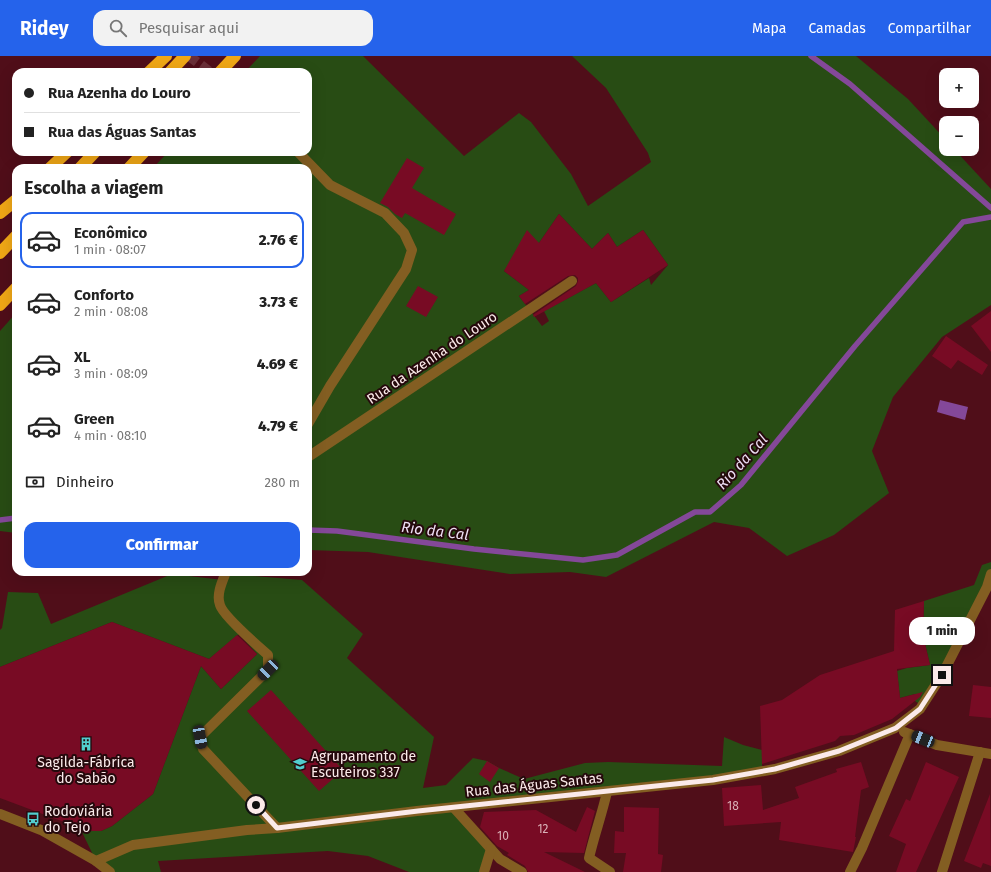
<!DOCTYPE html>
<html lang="pt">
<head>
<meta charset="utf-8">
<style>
	:root { --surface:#fff; --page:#f2f2f2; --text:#222; --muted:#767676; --line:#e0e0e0; --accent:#2563eb }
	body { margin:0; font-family:"Fira Sans",sans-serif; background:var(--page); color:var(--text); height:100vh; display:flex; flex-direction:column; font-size:15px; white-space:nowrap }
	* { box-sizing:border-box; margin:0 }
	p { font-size:13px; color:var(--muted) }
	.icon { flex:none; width:22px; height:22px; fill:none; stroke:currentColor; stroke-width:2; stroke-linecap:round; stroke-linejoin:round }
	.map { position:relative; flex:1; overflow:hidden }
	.sheet { position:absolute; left:12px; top:108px; width:300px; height:412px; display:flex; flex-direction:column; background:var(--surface); border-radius:12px; box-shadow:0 4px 16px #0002 }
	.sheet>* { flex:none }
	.guide { position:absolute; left:12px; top:12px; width:300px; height:88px; border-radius:12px; box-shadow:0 4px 16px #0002; display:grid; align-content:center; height:88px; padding:0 12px; background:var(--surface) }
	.buttons { position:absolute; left:939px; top:12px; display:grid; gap:8px }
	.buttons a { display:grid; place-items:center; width:40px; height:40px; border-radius:8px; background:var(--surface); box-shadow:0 4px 16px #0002; font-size:20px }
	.end { position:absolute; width:18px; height:18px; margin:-9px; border:5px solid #fbeaea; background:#111; box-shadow:0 0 0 2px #111 }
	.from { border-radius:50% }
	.bubble { position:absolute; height:28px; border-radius:12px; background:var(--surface); box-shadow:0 4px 16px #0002; font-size:13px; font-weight:800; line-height:28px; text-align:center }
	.car { position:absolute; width:12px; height:24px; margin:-12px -6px; border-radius:5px; box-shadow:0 0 3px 1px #0007; background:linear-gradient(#222 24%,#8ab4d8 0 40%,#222 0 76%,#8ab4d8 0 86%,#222 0) }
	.guide b { display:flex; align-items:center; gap:14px; height:38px; font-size:15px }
	.guide b+b { border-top:1px solid var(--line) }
	.guide i { width:10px; height:10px; background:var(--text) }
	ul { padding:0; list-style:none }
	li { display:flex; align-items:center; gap:12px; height:56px; margin:0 8px 6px; padding:0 4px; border:2px solid transparent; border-radius:12px }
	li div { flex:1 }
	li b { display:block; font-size:15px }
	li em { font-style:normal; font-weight:800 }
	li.active { border-color:var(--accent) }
	li>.icon { width:36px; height:36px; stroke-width:1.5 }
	h2 { padding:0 12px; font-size:18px; line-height:48px }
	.pay { display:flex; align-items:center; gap:10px; height:44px; padding:0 12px; font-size:15px }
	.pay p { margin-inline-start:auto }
	.button { display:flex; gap:8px; margin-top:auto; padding:8px 12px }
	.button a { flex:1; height:46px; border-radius:12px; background:var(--accent); color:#fff; font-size:16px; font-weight:800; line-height:46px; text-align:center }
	header { display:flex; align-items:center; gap:24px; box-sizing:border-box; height:56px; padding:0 20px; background:var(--accent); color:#fff }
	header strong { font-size:19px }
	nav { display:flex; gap:22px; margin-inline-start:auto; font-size:14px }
	.search { width:280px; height:36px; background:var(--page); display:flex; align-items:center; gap:10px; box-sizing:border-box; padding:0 14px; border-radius:12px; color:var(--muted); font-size:15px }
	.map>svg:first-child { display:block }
	.green { fill:#284c14; fill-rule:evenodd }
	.water { fill:#844899 }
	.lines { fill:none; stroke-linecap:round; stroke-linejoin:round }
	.stream { stroke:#844899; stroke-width:5.5 }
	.building { fill:#780b24 }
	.minor-tunnel { stroke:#6a2f38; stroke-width:10; stroke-dasharray:10 5; stroke-linecap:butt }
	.minor { stroke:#835e22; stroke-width:10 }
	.highway { stroke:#f0a716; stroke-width:12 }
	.route { stroke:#fbeaea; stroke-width:5 }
	.labels { text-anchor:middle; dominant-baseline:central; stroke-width:4; stroke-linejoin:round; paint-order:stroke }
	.number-label { font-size:12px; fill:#dab2b8 }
	.street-label { font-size:14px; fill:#fbeaea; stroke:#25090c }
	.poi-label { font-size:14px; fill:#fbeaea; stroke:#25090c; text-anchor:start }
	.water-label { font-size:15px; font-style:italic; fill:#eedef4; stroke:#25090c }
</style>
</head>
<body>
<header>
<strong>Ridey</strong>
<div class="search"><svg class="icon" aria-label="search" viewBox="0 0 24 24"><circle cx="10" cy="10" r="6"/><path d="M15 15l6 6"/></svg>Pesquisar aqui</div>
<nav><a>Mapa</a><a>Camadas</a><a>Compartilhar</a></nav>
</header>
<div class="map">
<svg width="991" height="816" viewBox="0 0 991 816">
	<rect width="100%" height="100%" fill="#500e19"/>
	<g class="green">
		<path d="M260,0H363L464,100L519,57L531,66L571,118L588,150L651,106L648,97L606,32L572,0H856L908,43L946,84V93H954L991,133V249L942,281L893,341L872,395L889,437L834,479L787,500L749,472L714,466L606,521L570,516L510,518L368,496L308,494V112H153L168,96H308V16H245ZM559,158L592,193L608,177L617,191L643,174L668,209L651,229L649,222L611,246L596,227L544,255L549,265L542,270L519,240L529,234L504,215L539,187Z"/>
		<polygon points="16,257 16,477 0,475 0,275"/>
		<polygon points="991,506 991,518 922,650 915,645 915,638 900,642 897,615 907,612 930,609 923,579 924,545 974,529 982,509"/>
		<polygon points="172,518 223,524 229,518 302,524 363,578 347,602 434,681 423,732 446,729 473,702 487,705 499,712 524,723 585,707 608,706 722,710 724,681 743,689 762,694 762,715 455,752 491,793 484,816 409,816 368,800 328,795 158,805 161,816 110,816 96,805 80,772 92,775 101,775 112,770 153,738 201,610 221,633 257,598 239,578 209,603 112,566 0,611 0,574 2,572 8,536 38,537 51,568"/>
	</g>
	<polygon class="water" points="940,344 968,351 965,364 937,356"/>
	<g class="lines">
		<g class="stream">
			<polyline points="811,0 850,28 991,152"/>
			<polyline points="0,464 16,462"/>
			<polyline points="308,474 337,475 474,493 583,504 617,499 695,456 710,456 741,429 855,290 963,166 991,161"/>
		</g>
	</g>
	<g class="building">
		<polygon points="407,102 424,112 412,132 456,158 444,179 405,157 402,162 395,158 388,151 380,147"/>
		<polygon points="559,158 592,193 608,177 617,191 643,174 668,209 611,246 596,227 534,261 533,259 576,230 578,225 578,222 575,219 568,220 525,248 519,240 529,234 504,215 527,174 539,187"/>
		<polygon points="418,230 438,241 426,261 406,250"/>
		<polygon points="991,255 991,296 971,270"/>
		<polygon points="946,280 988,309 982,319 958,304 951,313 932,300"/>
		<polygon points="924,545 923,579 930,609 897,613 900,642 923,636 920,641 892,663 854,679 840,680 835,685 762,708 760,650 782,644 820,619 894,595 895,554"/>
		<polygon points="112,566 209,603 237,579 257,598 221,633 201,610 153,738 112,770 101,775 92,775 80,772 0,742 0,611"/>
		<polygon points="973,629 991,631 991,662 969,660"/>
		<polygon points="271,634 343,714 319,735 247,655"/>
		<polygon points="487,705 499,712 490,726 479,718"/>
		<polygon points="861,706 869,731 861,734 855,781 856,781 853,796 779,784 781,766 724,770 722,732 761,729 763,754 799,742 795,731 837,716 836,713"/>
		<polygon points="926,706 959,721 916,816 896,816 906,788 889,780 906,743 910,745"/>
		<polygon points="990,738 991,810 983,807 981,812 964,805"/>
		<polygon points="587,751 595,755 584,797 544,796 585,816 528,816 525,810 507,799 509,797 497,790 480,771 484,756 536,754 576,776"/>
		<polygon points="624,751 659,752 658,798 663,799 661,816 623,816 626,797 614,797 615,775 624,776"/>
	</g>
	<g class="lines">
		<polyline class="minor-tunnel" points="189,0 210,16"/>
		<g class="minor">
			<polyline points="298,96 330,129 385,157 404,177 412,194 406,213 330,330 308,368"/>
			<polyline points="308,401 572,225"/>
			<path d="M226,516C222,526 216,539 220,549C223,560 258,590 268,599V614L200,681L203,693L277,772"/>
			<polyline points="904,676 937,689 991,698"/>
			<path d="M607,736C602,758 594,780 589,802L610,816"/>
			<polyline points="454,752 500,803 522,816"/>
			<polyline points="0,758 41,774 96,805 133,789 247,774 277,772 417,755 713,724 775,713 839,695 895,672 920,653 942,619 987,531 991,518"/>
			<polyline points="96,805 110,816"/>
			<polyline points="484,816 491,793"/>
			<polyline points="850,816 862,792 910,678"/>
			<polyline points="942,816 980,696"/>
		</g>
		<g class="highway">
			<polyline points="149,16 166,0"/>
			<polyline points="170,16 185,0"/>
			<polyline points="220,16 235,0"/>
			<polyline points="50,112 67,96"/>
			<polyline points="80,112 95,96"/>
			<polyline points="129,112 144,96"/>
			<polyline points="0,157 16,144"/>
			<polyline points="0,197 16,180"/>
			<polyline points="0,249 16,232"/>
		</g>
	</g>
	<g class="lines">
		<polyline class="route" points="256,749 277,772 418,755 713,724 775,713 839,695 896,672 920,653 942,619"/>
	</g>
	<defs>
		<g id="building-bare" transform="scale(1.08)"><path d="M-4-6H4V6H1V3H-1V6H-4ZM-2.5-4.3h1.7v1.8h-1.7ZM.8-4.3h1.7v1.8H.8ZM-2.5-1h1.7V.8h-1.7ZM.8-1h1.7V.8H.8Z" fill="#52cdce" stroke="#25090c" stroke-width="2.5" paint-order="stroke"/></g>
		<g id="school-bare" transform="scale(1.08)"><path d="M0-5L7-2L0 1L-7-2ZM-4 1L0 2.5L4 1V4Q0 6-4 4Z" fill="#52cdce" stroke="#25090c" stroke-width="2.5" paint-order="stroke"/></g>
		<g id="bus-bare" transform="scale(1.08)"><path d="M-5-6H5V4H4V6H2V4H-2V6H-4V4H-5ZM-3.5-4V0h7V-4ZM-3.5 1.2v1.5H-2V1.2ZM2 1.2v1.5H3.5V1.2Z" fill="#52cdce" stroke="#25090c" stroke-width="2.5" paint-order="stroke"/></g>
	</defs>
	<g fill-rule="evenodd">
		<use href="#building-bare" x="86" y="688"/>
		<use href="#school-bare" x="300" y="708"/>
		<use href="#bus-bare" x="33" y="763"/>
	</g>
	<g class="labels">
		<g class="number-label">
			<text x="733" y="750">18</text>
			<text x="543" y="773">12</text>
			<text x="503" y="780">10</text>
		</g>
		<g class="street-label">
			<text transform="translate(432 302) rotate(-34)">Rua da Azenha do Louro</text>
			<text transform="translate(534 729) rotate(-6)">Rua das Águas Santas</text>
		</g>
		<g class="poi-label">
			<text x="311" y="700">Agrupamento de<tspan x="311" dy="16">Escuteiros 337</tspan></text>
			<text x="86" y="706" text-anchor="middle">Sagilda-Fábrica<tspan x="86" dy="16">do Sabão</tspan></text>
			<text x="44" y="755">Rodoviária<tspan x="44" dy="16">do Tejo</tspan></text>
		</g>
		<g class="water-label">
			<text transform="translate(742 406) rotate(-48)">Rio da Cal</text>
			<text transform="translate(435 475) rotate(7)">Rio da Cal</text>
		</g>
	</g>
</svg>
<div class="buttons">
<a>+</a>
<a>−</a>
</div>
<i class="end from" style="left:256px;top:749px"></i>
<i class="end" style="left:942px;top:619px"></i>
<div class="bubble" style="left:909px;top:561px;width:66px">1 min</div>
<i class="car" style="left:268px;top:614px;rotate:226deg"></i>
<i class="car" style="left:200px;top:681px;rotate:169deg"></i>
<i class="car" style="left:923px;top:683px;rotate:292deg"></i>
<div class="guide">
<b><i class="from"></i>Rua Azenha do Louro</b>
<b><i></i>Rua das Águas Santas</b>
</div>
<section class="sheet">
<h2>Escolha a viagem</h2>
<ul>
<li class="active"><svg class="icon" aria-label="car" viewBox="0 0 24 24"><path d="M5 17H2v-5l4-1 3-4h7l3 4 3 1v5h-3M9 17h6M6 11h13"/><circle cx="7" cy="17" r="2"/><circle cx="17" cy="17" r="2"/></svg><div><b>Econômico</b><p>1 min · 08:07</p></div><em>2.76 €</em></li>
<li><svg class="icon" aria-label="car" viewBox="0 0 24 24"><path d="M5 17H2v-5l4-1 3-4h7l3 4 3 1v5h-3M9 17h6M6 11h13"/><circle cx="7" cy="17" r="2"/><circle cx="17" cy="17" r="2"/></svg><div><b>Conforto</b><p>2 min · 08:08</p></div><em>3.73 €</em></li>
<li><svg class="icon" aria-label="car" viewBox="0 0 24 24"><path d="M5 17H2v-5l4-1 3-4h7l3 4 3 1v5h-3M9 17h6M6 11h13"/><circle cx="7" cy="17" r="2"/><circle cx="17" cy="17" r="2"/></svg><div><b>XL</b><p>3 min · 08:09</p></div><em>4.69 €</em></li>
<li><svg class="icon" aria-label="car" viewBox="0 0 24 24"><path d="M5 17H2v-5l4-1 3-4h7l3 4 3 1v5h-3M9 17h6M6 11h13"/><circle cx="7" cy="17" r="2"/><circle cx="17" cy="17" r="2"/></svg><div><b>Green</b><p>4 min · 08:10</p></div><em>4.79 €</em></li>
</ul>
<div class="pay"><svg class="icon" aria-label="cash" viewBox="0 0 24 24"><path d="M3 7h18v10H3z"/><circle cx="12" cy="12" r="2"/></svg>Dinheiro<p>280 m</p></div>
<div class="button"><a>Confirmar</a></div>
</section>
</div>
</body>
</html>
